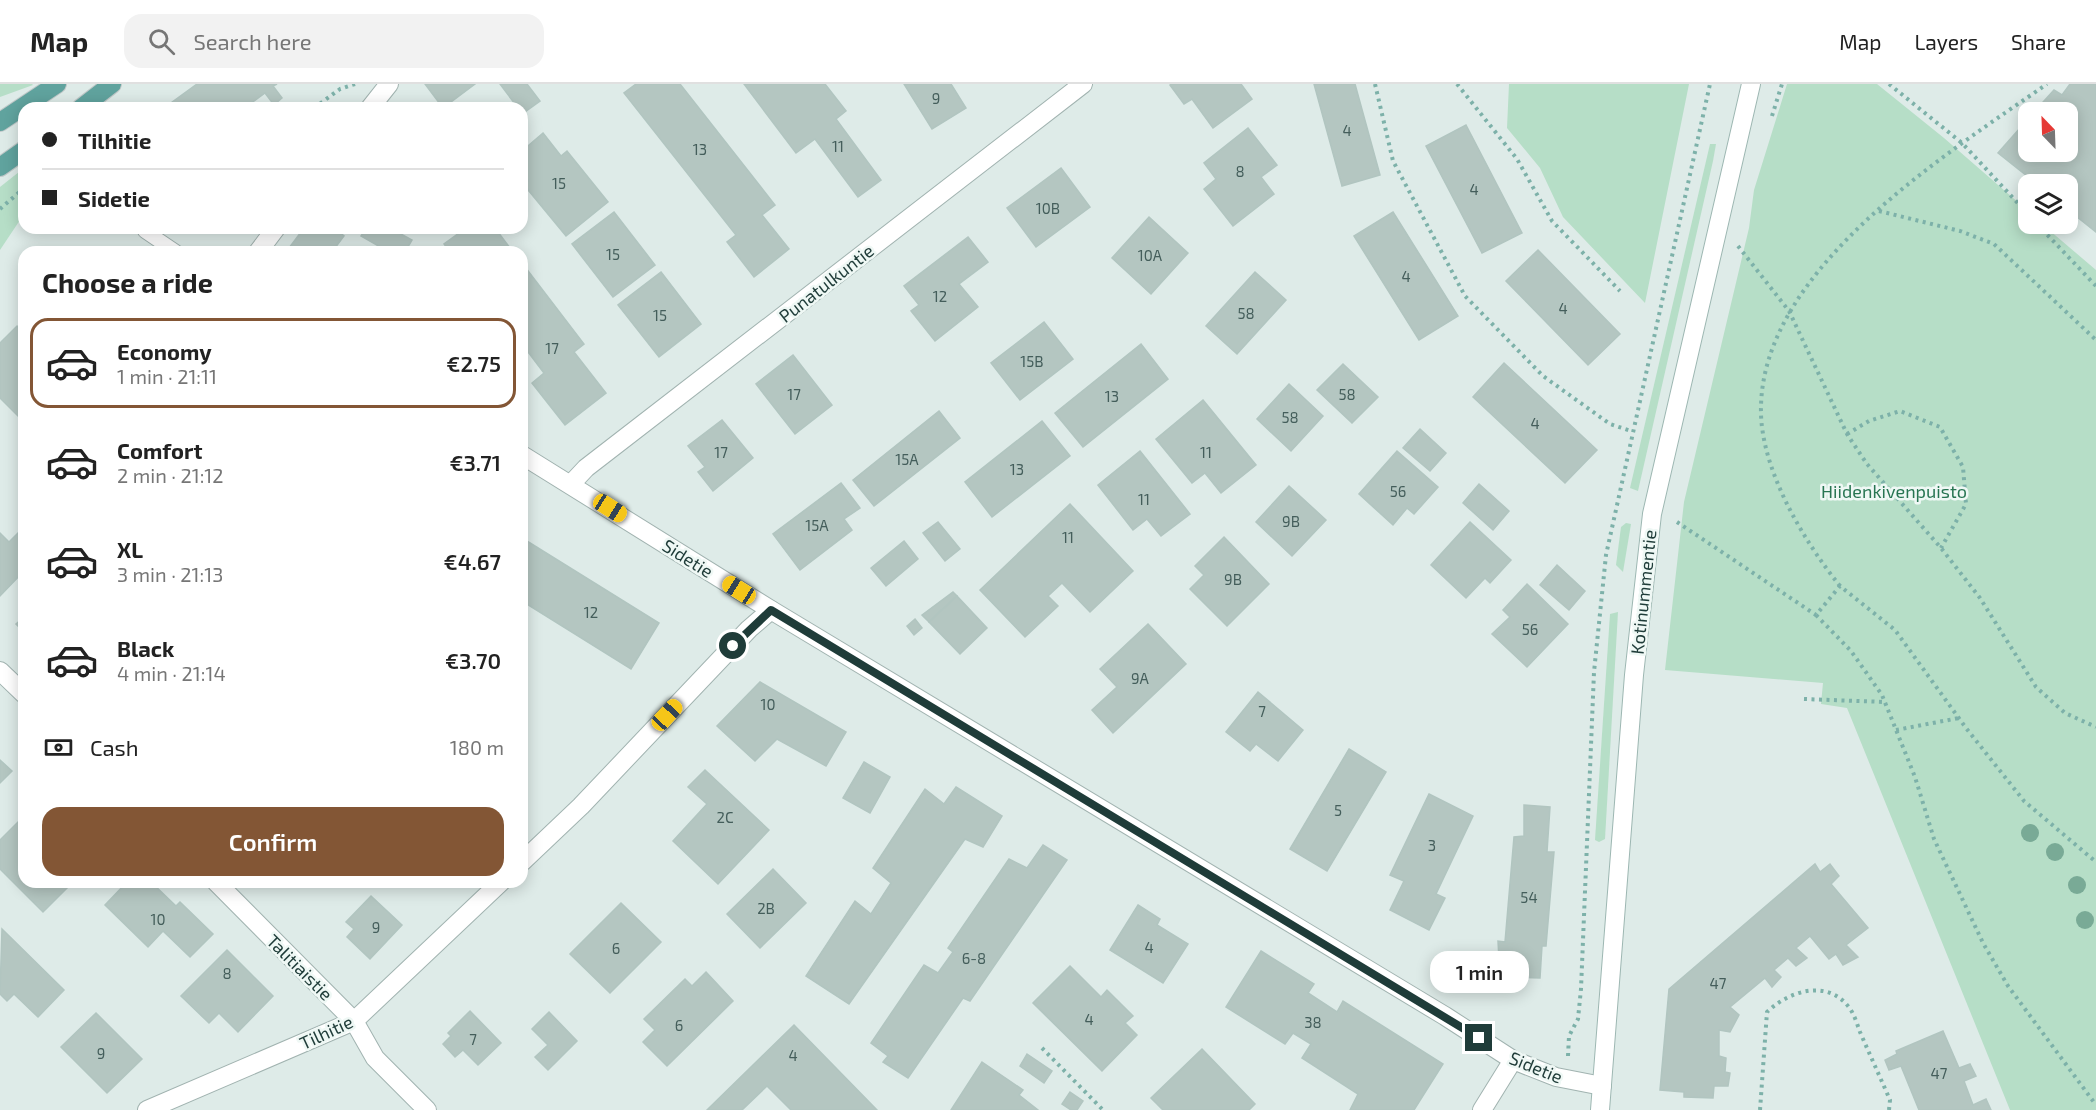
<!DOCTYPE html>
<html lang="en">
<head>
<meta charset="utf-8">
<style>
	:root { --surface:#fff; --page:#f2f2f2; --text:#222; --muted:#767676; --line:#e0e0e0; --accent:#835635 }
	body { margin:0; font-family:"Exo 2",sans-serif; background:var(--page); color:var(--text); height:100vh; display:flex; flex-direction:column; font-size:22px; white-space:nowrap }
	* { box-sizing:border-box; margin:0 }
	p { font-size:20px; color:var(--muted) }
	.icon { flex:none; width:33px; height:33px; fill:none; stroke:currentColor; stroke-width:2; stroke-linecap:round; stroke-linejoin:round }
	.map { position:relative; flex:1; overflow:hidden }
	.panel { position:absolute; left:18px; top:162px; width:510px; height:642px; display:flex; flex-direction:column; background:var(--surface); border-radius:18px; box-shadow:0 3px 15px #0003 }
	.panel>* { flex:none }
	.banner { position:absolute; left:18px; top:18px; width:510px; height:132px; border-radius:18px; box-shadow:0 3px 15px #0003; display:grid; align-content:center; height:132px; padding:0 24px; background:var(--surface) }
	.needle { width:39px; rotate:337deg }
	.buttons { position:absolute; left:2018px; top:18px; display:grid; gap:12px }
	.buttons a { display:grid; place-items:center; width:60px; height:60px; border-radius:12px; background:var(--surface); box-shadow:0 3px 15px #0003; font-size:30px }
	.end { position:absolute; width:27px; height:27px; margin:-14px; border:8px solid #1f3c39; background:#fff; box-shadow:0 0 0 3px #fff }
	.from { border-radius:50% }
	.bubble { position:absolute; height:42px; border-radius:18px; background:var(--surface); box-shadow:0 3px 15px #0003; font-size:20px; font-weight:600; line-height:42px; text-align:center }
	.car { position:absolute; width:18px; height:36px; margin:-18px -9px; border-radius:8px; box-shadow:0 0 4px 2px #0007; background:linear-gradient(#f5c518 24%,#345 0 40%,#f5c518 0 76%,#345 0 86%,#f5c518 0) }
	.banner b { display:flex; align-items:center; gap:21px; height:57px; font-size:22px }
	.banner b+b { border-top:2px solid var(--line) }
	.banner i { width:15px; height:15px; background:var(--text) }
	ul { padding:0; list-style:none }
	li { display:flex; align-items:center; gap:18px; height:90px; margin:0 12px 9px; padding:0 12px; border:3px solid transparent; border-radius:18px }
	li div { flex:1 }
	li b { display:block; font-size:22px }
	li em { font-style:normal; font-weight:600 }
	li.selected { border-color:var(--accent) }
	li>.icon { width:54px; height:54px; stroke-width:1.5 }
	h2 { padding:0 24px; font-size:27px; line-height:72px }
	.pay { display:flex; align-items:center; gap:15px; height:66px; padding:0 24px; font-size:22px }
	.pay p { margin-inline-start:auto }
	.primary-button { display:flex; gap:12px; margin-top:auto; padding:12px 24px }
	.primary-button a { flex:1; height:69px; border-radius:18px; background:var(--accent); color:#fff; font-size:24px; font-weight:600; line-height:69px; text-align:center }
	header { display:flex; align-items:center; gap:36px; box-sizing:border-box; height:84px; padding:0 30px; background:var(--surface); border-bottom:2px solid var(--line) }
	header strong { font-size:28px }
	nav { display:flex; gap:33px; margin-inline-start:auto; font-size:21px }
	.search { width:420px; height:54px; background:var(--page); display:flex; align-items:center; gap:15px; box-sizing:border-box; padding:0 21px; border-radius:18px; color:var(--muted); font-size:22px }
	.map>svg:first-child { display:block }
	.green { fill:#b6dec7 }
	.building { fill:#b4c6c1; stroke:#b1c5c0; stroke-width:1.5 }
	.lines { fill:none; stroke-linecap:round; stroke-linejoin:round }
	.service-casing { stroke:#a1b3b0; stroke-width:16 }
	.minor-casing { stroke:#a1b3b0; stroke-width:20 }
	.secondary-casing { stroke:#9db7b2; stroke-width:20 }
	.primary-casing { stroke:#c0c8c8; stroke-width:20 }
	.path { stroke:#7db1a9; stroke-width:4; stroke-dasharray:3 4.5; stroke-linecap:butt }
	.service { stroke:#fff; stroke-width:14 }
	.minor { stroke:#fff; stroke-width:18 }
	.secondary { stroke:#fff; stroke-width:18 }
	.primary { stroke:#60a39e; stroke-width:18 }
	.tree { fill:#79aa96 }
	.route { stroke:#1f3c39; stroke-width:8 }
	.labels { text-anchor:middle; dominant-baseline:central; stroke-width:5; stroke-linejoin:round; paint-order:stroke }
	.number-label { font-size:15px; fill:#445e5b }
	.street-label { font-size:18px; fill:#1f3c39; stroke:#eff8f5 }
	.park-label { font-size:18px; fill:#277552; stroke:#eff8f5 }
</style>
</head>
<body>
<header>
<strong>Map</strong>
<div class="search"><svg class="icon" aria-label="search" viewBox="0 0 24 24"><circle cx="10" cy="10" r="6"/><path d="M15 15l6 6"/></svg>Search here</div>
<nav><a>Map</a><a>Layers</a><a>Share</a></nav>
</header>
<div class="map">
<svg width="2096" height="1026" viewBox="0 0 2096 1026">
	<rect width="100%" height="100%" fill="#deebe8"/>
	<g class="green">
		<polygon points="0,0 32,0 33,1 0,13"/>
		<polygon points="1509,0 1689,0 1645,219 1563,133 1540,84 1507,44"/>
		<polygon points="1787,0 1877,0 1944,54 2028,127 2028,140 2042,140 2096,186 2096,1026 2010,1026 1847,624 1821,620 1823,599 1665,586 1684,418 1749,144 1754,106"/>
		<polygon points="1710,60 1716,60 1713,77 1638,407 1630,404"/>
		<polygon points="24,84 24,130 0,166 0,103"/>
		<polygon points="1626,439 1631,440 1623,488 1616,481 1621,443"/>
		<polygon points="1618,528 1605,755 1599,758 1595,756 1610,530"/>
	</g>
	<g class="building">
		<polygon points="197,0 277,0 273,2 282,14 274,21 265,9 250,20 253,24 164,24"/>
		<polygon points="425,0 475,0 443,24"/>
		<polygon points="500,0 527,0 540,17 522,30 522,24 518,24"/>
		<polygon points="636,0 680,0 775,121 762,131 789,165 754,193 727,158 736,151 624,9"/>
		<polygon points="744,0 825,0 846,27 836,35 881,96 858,113 815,55 796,69"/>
		<polygon points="904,0 951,0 966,24 932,45"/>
		<polygon points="1171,0 1241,0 1252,15 1213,44 1192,15 1184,20 1170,1"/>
		<polygon points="1314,0 1355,0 1380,91 1342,102"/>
		<polygon points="2070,0 2096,0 2096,148 2067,125 2067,100 2037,100 1998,69 2028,35 2028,68 2067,68 2067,28 2034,28 2054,6 2062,11"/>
		<polygon points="1466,41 1522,149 1482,169 1426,62"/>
		<polygon points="1248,44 1277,81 1261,93 1274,110 1233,142 1204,105 1216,95 1204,79"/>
		<polygon points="543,49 561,72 567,67 608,118 566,152 524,101 528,97 522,90 522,67"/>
		<polygon points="1061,84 1090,123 1036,163 1007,124"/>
		<polygon points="614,128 655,181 613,213 572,160"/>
		<polygon points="1393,128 1458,232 1419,256 1354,152"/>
		<polygon points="1149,133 1188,169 1151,210 1112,174"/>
		<polygon points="304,144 334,144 344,152 332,168 286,168"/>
		<polygon points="366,144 390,144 412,156 405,168 389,168 361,152"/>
		<polygon points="466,144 495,144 513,168 450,168 444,160"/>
		<polygon points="968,153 988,178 959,200 978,223 935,257 911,227 919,221 904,202"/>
		<polygon points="1538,166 1620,250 1588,281 1506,197"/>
		<polygon points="522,179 584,260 574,268 606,309 565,341 532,299 544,289 522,260"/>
		<polygon points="661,188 701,240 659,273 618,221"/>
		<polygon points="1255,188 1286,216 1237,270 1206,242"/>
		<polygon points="1044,238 1073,275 1020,316 991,279"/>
		<polygon points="17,242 24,250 24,338 0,314 0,259"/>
		<polygon points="1141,260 1168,295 1083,363 1055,329"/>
		<polygon points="793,271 832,321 795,350 756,300"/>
		<polygon points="1504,279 1597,366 1565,399 1473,313"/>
		<polygon points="1343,280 1378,313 1352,339 1317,306"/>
		<polygon points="1289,300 1323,332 1291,367 1257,335"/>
		<polygon points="1203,316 1256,381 1221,409 1205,389 1192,399 1156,355"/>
		<polygon points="939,327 960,354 874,422 853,396"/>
		<polygon points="722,336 753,374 713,407 698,388 705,383 688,362"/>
		<polygon points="1042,337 1070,372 992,433 965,398"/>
		<polygon points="1420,345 1446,369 1430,387 1403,364"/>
		<polygon points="1140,367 1190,430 1161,452 1147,435 1133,446 1098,401"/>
		<polygon points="1397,367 1438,403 1414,430 1407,424 1393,441 1359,410"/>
		<polygon points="841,399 860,424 844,435 852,446 800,486 773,450"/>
		<polygon points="1479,400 1509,427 1493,446 1463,419"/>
		<polygon points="1289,402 1326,436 1292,472 1256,438"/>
		<polygon points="1070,420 1133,487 1090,528 1062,499 1048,512 1058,522 1025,553 980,506"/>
		<polygon points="938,438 960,465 945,477 923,449"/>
		<polygon points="1470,438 1511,476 1490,499 1485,494 1466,514 1431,481"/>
		<polygon points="24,443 24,487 0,512 0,449 9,458"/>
		<polygon points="1224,453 1269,500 1227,542 1190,505 1204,491 1195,482"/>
		<polygon points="522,454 659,539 631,585 522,517"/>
		<polygon points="904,457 918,475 886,502 871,484"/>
		<polygon points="1557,481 1585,507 1569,526 1540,501"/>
		<polygon points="1527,500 1568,540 1527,583 1492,550 1510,533 1503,526"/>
		<polygon points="953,508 957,512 929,538 922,531"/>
		<polygon points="957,512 987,544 960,570 929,538"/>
		<polygon points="24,533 24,548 16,540"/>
		<polygon points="915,535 922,544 914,551 907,542"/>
		<polygon points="1148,540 1186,580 1113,649 1092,626 1117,603 1100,585"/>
		<polygon points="760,598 846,648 826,682 777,655 755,677 717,642"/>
		<polygon points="1258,608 1303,646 1278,677 1256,660 1250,667 1226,648"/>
		<polygon points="1349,665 1386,688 1327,787 1290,765"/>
		<polygon points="0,676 12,687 0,699"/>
		<polygon points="864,678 890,693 870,729 843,714"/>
		<polygon points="705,686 769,746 718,800 673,757 707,720 688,703"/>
		<polygon points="956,703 1002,732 983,763 965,755 849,920 806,892 855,817 871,830 891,799 873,784 925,705 944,720"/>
		<polygon points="1429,710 1473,732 1436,810 1445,814 1429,846 1390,826 1404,797 1390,791"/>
		<polygon points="1524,721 1550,723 1547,768 1554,768 1546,862 1542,862 1540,894 1500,893 1498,857 1505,858 1514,753 1524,752"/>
		<polygon points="24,732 24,798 73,798 43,828 0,785 0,756"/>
		<polygon points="1043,761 1067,776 970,917 963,914 908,994 883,978 888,972 871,959 924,881 938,889 953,868 948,864 1009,775 1027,784"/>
		<polygon points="1815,780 1820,788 1830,780 1839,792 1831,800 1868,844 1846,861 1858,873 1843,881 1836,870 1829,875 1810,852 1796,864 1807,874 1796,882 1788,874 1774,886 1781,893 1772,903 1765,894 1730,923 1739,931 1730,948 1719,946 1719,972 1726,974 1725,988 1730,989 1728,1002 1714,1002 1713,1014 1684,1013 1684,1008 1660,1006 1669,905"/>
		<polygon points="773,785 806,819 760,864 727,830"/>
		<polygon points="127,798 151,798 176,822 180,818 213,850 190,873 163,847 148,863 105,821"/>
		<polygon points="371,812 402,841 370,875 347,853 354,845 346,838"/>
		<polygon points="621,819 661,858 610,909 570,870"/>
		<polygon points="1138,821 1160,835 1157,841 1188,860 1163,899 1110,866"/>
		<polygon points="2,845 64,906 38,933 14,910 7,917 0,910"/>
		<polygon points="227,866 273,912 238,948 219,929 209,939 181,912"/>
		<polygon points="1261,867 1314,900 1308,909 1337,928 1343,917 1443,980 1414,1026 1350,1026 1358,1010 1302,974 1311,960 1293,949 1285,960 1226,923"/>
		<polygon points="1070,882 1101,913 1107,906 1133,932 1125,939 1137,951 1102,987 1033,919"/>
		<polygon points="706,888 733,917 667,982 643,958 655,946 644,935 685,895 692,902"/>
		<polygon points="470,927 501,959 478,981 463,966 455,973 443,960 451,952 448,949"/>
		<polygon points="549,928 577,957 548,986 535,973 548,961 532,945"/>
		<polygon points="96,929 142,975 107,1009 61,963"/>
		<polygon points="794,941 877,1026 791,1026 767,1002 742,1026 707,1026"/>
		<polygon points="1943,947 1959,984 1970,980 1976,992 1964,997 1973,1021 1986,1015 1991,1026 1919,1026 1901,982 1889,986 1885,976 1897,970 1896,967"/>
		<polygon points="1202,965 1255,1020 1249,1026 1163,1026 1151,1014"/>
		<polygon points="1027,970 1052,987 1044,999 1020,982"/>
		<polygon points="982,978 1023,1006 1019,1011 1038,1026 951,1026"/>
		<polygon points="1070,1008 1083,1017 1077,1026 1071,1026 1062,1020"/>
	</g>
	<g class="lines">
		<g class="service-casing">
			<polyline id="service" points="145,147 176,168"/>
		</g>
		<g class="minor-casing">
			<g id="minor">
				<polyline points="370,24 389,0"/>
				<polyline points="258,168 276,144"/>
				<polyline points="522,371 771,526 1445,932 1513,976 1556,993 1602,1002"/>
				<polyline points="571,400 586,384 1083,0"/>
				<polyline points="0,587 24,610"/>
				<polyline points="522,778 581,722 749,545 771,526"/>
				<polyline points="216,798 354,937 375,974 427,1026"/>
				<polyline points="147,1026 354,937 501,798"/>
				<polyline points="1482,1026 1513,976"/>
			</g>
		</g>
		<g class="secondary-casing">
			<polyline id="secondary" points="1600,1026 1634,591 1652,430 1751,0"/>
		</g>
		<g class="primary-casing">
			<g id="primary">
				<polyline points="81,24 112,0"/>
				<polyline points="0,38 57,0"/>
				<polyline points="0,83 24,66"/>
			</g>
		</g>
		<g class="path">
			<polyline points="1375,0 1393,77 1465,212 1543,292 1610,340 1631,347"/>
			<polyline points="1457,0 1517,75 1552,137 1620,207"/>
			<polyline points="1889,0 1962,59 2028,130"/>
			<polyline points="314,24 340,5 355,0"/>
			<polyline points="1772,32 1782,0"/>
			<polyline points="0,125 24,104"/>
			<polyline points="1879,127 1960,147 1994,160 2096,256"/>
			<polyline points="2037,140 2096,202"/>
			<polyline points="1738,162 1789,227 1847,350 1867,380 1941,464 1980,514 2036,603 2065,629 2096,643"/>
			<polyline points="1847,350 1869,337 1900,327 1940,343 1963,383 1966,420 1941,464"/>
			<polyline points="1677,438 1816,531 1840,502 1895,546 1966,644 2024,717 2096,778"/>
			<path d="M1840,502C1803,456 1759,383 1761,322C1764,184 1945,71 2047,0"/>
			<polyline points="1816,531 1851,567 1882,611 1915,693 1934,755 1983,859 2008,902 2096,1021"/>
			<polyline points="1804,615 1885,618"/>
			<polyline points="1896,646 1959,634"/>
			<polyline points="1042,964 1103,1026"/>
			<polyline points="1568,972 1569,952 1578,935 1581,905 1594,588 1606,471 1710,0"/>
			<path d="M1760,1026L1767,928C1789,907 1826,895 1848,922C1854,929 1857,940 1860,948C1870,971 1880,993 1890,1016L1889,1026"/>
		</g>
		<use href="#service" class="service"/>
		<use href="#minor" class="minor"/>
		<use href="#secondary" class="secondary"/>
		<use href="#primary" class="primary"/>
	</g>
	<g class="tree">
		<circle cx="2030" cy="749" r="9"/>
		<circle cx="2055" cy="768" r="9"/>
		<circle cx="2077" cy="801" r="9"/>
		<circle cx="2085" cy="836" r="9"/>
	</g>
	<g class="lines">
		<polyline class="route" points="733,562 771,526 1479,954"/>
	</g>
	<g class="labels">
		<g class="number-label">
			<text x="936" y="14">9</text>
			<text x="1347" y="46">4</text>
			<text x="838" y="62">11</text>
			<text x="700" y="65">13</text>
			<text x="1240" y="87">8</text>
			<text x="559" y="99">15</text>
			<text x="1474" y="105">4</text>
			<text x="1048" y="124">10B</text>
			<text x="613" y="170">15</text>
			<text x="1150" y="171">10A</text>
			<text x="1406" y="192">4</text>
			<text x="940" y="212">12</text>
			<text x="1563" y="224">4</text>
			<text x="1246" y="229">58</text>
			<text x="660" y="231">15</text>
			<text x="552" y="264">17</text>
			<text x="1032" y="277">15B</text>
			<text x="794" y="310">17</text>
			<text x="1347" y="310">58</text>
			<text x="1112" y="312">13</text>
			<text x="1290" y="333">58</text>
			<text x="1535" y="339">4</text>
			<text x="721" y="368">17</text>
			<text x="1206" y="368">11</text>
			<text x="907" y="375">15A</text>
			<text x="1017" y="385">13</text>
			<text x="1398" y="407">56</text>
			<text x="1144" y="415">11</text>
			<text x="1291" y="437">9B</text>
			<text x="817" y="441">15A</text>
			<text x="1068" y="453">11</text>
			<text x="1233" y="495">9B</text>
			<text x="591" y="528">12</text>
			<text x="1530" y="545">56</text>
			<text x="1140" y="594">9A</text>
			<text x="768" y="620">10</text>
			<text x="1262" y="627">7</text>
			<text x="1338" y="726">5</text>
			<text x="725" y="733">2C</text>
			<text x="1432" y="761">3</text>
			<text x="1529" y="813">54</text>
			<text x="766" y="824">2B</text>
			<text x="158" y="835">10</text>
			<text x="376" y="843">9</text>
			<text x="1149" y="863">4</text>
			<text x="616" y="864">6</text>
			<text x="974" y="874">6-8</text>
			<text x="227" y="889">8</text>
			<text x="1718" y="899">47</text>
			<text x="1089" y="935">4</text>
			<text x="1313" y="938">38</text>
			<text x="679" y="941">6</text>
			<text x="473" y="955">7</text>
			<text x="101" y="969">9</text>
			<text x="793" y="971">4</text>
			<text x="1939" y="989">47</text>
		</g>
		<g class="street-label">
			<text transform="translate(826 199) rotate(-38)">Punatulkuntie</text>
			<text transform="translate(688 474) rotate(32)">Sidetie</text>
			<text transform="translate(1643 508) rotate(-84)">Kotinummentie</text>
			<text transform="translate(300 883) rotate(45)">Talitiaistie</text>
			<text transform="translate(326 948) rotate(-25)">Tilhitie</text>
			<text transform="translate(1536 983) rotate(22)">Sidetie</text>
		</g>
		<g class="park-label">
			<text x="1894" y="407">Hiidenkivenpuisto</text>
		</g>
	</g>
</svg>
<div class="buttons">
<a><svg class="needle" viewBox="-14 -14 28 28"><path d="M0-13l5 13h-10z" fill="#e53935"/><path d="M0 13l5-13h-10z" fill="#767676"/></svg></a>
<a><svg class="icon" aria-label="layers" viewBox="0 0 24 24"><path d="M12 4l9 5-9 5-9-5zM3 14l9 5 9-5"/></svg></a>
</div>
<i class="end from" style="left:733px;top:562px"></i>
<i class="end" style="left:1479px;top:954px"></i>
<div class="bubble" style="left:1430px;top:867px;width:99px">1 min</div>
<i class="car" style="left:610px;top:424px;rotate:122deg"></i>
<i class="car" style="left:739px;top:506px;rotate:302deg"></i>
<i class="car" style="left:667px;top:631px;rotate:43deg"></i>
<div class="banner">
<b><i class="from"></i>Tilhitie</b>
<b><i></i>Sidetie</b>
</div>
<section class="panel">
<h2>Choose a ride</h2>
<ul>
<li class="selected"><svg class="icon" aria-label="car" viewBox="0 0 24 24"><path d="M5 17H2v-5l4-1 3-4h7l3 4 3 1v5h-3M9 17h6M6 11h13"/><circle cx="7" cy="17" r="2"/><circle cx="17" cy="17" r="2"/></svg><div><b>Economy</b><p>1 min · 21:11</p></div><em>€2.75</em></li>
<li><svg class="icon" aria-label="car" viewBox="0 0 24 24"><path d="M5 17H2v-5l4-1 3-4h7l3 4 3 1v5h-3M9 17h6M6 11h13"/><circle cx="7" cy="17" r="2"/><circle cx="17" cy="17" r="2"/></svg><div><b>Comfort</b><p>2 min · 21:12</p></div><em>€3.71</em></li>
<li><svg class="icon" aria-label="car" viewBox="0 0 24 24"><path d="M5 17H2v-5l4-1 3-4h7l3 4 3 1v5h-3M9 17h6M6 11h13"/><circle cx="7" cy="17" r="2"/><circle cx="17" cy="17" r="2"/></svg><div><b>XL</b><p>3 min · 21:13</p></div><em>€4.67</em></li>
<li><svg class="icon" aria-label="car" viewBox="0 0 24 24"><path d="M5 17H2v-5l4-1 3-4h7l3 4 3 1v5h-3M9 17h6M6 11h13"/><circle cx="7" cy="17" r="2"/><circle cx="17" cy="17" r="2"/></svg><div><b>Black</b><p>4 min · 21:14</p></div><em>€3.70</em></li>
</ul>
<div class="pay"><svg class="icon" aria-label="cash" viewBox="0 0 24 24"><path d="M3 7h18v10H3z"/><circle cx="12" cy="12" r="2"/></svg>Cash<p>180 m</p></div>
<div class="primary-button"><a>Confirm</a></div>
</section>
</div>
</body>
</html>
